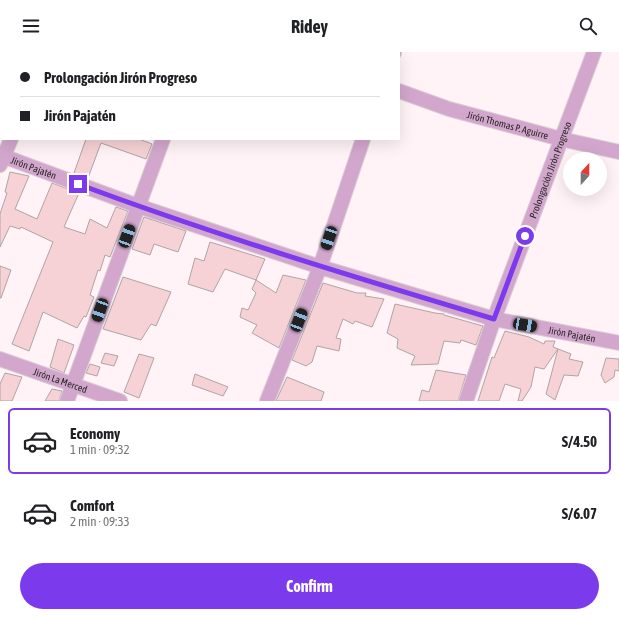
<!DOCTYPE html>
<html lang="en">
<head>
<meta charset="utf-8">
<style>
	:root { --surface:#fff; --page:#f2f2f2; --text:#202124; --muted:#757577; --line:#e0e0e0; --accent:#7c3aed }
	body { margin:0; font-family:"Asap Condensed",sans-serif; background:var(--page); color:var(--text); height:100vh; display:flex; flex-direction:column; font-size:15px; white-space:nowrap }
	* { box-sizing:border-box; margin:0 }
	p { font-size:13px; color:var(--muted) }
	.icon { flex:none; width:22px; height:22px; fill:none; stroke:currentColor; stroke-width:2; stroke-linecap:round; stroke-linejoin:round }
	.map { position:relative; height:349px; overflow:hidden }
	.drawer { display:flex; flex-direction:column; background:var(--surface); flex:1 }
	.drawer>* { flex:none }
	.guide { position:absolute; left:0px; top:0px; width:400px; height:88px; box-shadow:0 4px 16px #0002; display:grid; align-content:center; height:88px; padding:0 20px; background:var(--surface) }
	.needle { width:26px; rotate:21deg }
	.fabs { position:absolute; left:563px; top:100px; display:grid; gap:8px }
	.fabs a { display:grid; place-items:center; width:44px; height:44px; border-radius:50%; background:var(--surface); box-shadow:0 4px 16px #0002; font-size:20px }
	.end { position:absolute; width:18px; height:18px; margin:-9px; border:5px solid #7c3aed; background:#fff; box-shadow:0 0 0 2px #fff }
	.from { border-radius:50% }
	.car { position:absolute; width:12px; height:24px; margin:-12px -6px; border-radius:5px; box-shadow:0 0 3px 1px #0007; background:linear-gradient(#222 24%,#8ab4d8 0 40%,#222 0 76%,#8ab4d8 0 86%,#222 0) }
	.guide b { display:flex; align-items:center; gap:14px; height:38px; font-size:15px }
	.guide b+b { border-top:1px solid var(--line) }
	.guide i { width:10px; height:10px; background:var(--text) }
	ul { padding:7px 0 0; list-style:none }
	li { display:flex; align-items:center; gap:12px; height:66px; margin:0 8px 6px; padding:0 12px; border:2px solid transparent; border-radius:6px }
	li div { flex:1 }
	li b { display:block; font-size:15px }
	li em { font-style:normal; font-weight:700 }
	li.selected { border-color:var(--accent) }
	li>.icon { width:36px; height:36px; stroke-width:1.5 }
	.action { display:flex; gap:8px; margin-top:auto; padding:8px 20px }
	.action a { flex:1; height:46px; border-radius:24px; background:var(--accent); color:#fff; font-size:16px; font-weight:700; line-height:46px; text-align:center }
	header { display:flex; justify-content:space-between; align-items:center; height:52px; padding:0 20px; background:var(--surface); font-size:18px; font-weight:700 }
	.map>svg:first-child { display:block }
	.building { fill:#f6d2d6; stroke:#b0a4a5 }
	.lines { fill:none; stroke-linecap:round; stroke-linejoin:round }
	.minor-casing { stroke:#d9ced3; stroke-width:16 }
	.minor { stroke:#d3a7cd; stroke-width:14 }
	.route { stroke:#7c3aed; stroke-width:5 }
	.labels { text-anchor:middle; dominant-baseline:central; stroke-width:4; stroke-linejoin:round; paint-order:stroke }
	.street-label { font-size:10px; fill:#2b2628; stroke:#fff }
</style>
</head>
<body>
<header><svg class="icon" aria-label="menu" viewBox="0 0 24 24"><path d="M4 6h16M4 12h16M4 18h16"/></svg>Ridey<svg class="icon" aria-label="search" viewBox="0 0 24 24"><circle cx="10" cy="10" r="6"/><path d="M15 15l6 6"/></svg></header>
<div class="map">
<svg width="619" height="349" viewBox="0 0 619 349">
	<rect width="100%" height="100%" fill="#fff3f8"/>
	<g class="building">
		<polygon points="86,87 139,87 152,92 146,107 101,91 88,126 74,121"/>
		<polygon points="10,120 29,124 15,157 37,167 52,131 79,141 64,175 85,182 90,167 107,176 116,155 128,159 110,205 105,203 100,219 98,218 90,243 94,245 86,265 84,264 77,276 43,260 29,299 12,292 53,190 21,175 20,177 10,174 0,195 0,162 7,141 5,140"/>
		<polygon points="144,165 186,179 178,200 154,192 150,203 132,197"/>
		<polygon points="210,190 265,207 256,228 225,217 213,240 188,232 195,206 204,209"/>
		<polygon points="0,214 11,218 1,246 0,246"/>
		<polygon points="283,223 306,228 279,296 252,281 257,273 240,265 242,256 248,258 256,241 252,237 256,228 276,241"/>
		<polygon points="123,225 171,240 156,274 151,272 141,288 103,277"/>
		<polygon points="323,231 357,241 366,241 365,244 384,247 372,275 355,269 353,272 343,267 336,286 341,287 339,299 317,294 312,310 306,314 292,308"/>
		<polygon points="395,252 435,261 444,262 444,263 483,274 476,293 461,288 460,291 444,289 438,312 411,313 415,304 397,296 398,287 387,281"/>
		<polygon points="505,279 529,285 544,292 545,289 555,289 553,295 571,302 569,307 583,310 578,324 564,323 555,348 546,342 558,297 544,317 535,315 531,335 522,349 518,349 521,337 505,332 499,349 478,349 492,305 494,306"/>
		<polygon points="58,287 74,293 64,321 50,315"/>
		<polygon points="105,301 118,304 114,314 101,311"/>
		<polygon points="139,302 154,306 139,346 124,340"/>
		<polygon points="606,306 619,307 619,319 615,318 614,325 605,331 601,323"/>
		<polygon points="90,312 100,315 97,324 86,321"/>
		<polygon points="436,318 466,323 458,349 419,349 422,338 429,340"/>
		<polygon points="5,321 22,325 12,349 0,349 0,332"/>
		<polygon points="195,322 228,335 223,344 192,333"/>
		<polygon points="287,325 324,340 321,349 276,349"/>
		<polygon points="52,337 62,339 59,349 45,349"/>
	</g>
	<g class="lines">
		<g class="minor-casing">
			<g id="minor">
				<polyline points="306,0 308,1"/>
				<polyline points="48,1 48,0"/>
				<polyline points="196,1 197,0"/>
				<polyline points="394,1 394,0"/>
				<polyline points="0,23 1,23"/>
				<path id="s1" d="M399,39L449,57L561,87L619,100"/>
				<path id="s2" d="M0,103L138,154L320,215L494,267L619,291"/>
				<polyline points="0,113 11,87"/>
				<path id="s3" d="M0,307L120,349"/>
				<polyline points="67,349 163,87"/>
				<polyline points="267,349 320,215 363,87"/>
				<path id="s4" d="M466,349L494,267L594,0"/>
			</g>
		</g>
		<use href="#minor" class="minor"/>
	</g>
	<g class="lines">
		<path class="route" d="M78,132C215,183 354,225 494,267L525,184"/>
	</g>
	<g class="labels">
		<g class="street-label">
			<text stroke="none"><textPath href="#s1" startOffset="114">Jirón Thomas P. Aguirre</textPath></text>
			<text stroke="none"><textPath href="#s2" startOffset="36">Jirón Pajatén</textPath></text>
			<text stroke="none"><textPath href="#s4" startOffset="246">Prolongación Jirón Progreso</textPath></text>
			<text stroke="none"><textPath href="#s2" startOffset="600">Jirón Pajatén</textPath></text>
			<text stroke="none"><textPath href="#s3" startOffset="64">Jirón La Merced</textPath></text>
		</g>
	</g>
</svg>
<div class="fabs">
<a><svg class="needle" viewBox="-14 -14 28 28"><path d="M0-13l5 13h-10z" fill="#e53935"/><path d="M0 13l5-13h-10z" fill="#757577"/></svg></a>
</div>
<i class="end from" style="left:525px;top:184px"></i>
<i class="end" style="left:78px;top:132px"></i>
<i class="car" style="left:127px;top:184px;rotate:20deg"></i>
<i class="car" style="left:329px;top:186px;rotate:199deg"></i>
<i class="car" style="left:100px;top:258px;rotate:200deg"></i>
<i class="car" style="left:299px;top:268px;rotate:21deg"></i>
<i class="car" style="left:525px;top:273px;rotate:100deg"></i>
<div class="guide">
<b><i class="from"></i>Prolongación Jirón Progreso</b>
<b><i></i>Jirón Pajatén</b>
</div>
</div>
<section class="drawer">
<ul>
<li class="selected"><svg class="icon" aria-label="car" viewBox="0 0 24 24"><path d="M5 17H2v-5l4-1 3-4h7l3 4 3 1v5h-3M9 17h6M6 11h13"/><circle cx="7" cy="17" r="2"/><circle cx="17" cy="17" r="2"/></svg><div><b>Economy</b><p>1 min · 09:32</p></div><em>S/4.50</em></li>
<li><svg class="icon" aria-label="car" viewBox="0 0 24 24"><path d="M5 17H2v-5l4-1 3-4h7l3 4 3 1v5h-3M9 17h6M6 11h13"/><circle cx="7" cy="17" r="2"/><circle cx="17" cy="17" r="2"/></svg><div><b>Comfort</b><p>2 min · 09:33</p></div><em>S/6.07</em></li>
</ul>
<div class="action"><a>Confirm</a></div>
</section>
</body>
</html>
